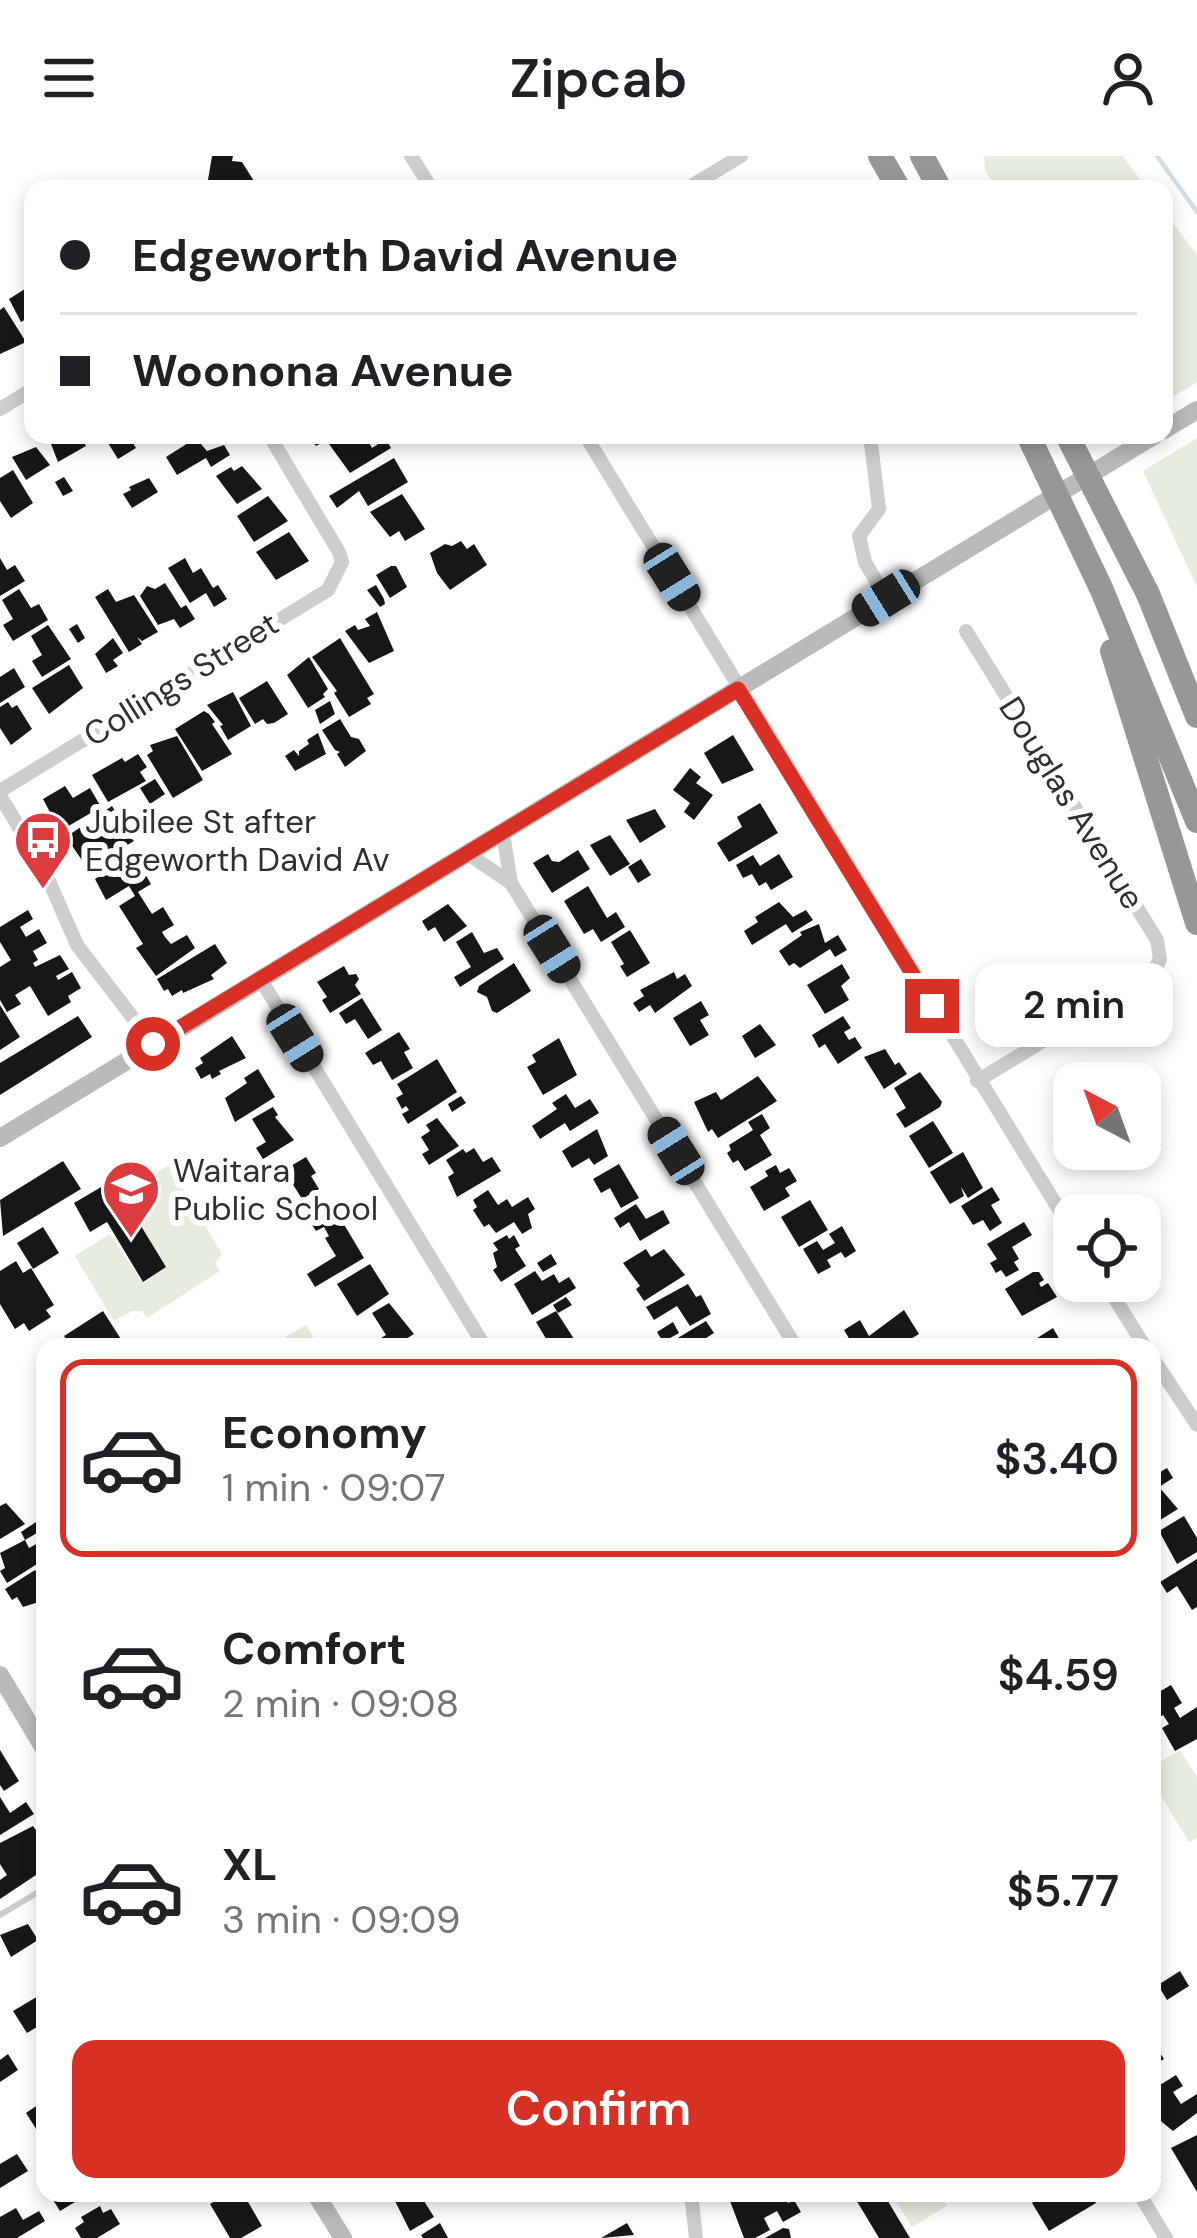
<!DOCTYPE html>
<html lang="en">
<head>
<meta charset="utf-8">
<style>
	:root { --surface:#fff; --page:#f6f6f6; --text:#202124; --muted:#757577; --line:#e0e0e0; --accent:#d93025 }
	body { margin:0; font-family:"DM Sans",sans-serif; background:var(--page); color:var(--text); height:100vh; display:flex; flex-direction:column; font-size:45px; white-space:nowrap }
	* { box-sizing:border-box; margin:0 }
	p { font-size:39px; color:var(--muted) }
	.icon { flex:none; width:66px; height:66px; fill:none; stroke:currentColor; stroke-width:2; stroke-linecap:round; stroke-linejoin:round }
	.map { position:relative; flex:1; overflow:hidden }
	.details { position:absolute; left:36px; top:1182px; width:1125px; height:864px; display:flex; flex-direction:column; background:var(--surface); border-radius:24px; box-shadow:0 6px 18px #0003 }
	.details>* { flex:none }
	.top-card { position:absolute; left:24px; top:24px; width:1149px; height:264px; border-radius:24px; box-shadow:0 6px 18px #0003; display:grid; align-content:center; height:264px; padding:0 36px; background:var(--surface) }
	.needle { width:78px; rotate:319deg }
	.fabs { position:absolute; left:1053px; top:906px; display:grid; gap:24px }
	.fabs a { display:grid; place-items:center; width:108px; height:108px; border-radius:24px; background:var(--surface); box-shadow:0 6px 18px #0003; font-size:60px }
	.end { position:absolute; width:54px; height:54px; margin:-27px; border:15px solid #d93025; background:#fff; box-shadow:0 0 0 6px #fff }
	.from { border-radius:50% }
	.bubble { position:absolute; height:84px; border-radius:24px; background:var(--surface); box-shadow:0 6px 18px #0003; font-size:39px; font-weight:600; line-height:84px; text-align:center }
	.car { position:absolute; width:36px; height:72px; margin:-36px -18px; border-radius:15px; box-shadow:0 0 9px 3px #0007; background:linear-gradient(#222 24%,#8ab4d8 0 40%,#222 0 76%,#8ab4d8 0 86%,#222 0) }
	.top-card b { display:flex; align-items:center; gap:42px; height:114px; font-size:45px }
	.top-card b+b { border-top:3px solid var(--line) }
	.top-card i { width:30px; height:30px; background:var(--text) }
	ul { padding:21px 0 0; list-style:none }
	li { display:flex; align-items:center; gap:36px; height:198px; margin:0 24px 18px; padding:0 12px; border:6px solid transparent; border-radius:24px }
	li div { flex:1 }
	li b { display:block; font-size:45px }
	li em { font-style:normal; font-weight:600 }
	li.selected { border-color:var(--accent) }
	li>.icon { width:108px; height:108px; stroke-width:1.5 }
	.cta { display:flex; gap:24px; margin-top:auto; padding:24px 36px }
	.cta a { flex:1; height:138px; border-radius:24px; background:var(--accent); color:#fff; font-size:48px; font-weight:600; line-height:138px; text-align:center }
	header { display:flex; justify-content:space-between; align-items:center; height:156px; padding:0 36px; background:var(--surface); font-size:54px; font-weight:600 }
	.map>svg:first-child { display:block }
	.green { fill:#e6eddf }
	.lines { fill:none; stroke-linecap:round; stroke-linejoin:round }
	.stream { stroke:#cddeeb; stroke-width:4.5 }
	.building { fill:#171717 }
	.lane { stroke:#cdcdcd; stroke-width:6 }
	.street { stroke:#cdcdcd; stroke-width:14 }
	.secondary { stroke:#bababa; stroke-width:18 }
	.highway { stroke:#979797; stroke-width:24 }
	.route { stroke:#d93025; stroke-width:15 }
	.labels { text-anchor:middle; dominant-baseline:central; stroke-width:12; stroke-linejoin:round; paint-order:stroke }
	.street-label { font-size:33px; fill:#303030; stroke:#fff }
	.poi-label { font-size:33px; fill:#303030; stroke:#fff; text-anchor:start }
</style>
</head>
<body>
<header><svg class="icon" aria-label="menu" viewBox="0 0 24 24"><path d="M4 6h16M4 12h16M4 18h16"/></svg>Zipcab<svg class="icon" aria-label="person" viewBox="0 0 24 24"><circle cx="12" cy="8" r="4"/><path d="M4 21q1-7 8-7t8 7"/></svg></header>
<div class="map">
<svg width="1197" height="2082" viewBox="0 0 1197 2082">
	<rect width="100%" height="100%" fill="#fff"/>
	<g class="green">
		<polygon points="984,0 1123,0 1147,33 995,33 985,14"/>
		<polygon points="1164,55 1197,99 1197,226 1164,246"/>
		<polygon points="1197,282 1197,431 1143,315"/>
		<polygon points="169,1009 222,1098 215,1107 220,1115 147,1162 142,1155 132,1155 114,1165 75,1100 110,1078 142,1126 166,1111 121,1038"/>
		<polygon points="306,1169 319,1191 273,1191 272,1189"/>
		<polygon points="1180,1594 1197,1621 1197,1682 1189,1686 1152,1625 1152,1611"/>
		<polygon points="891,2037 939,2037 947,2050 912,2071"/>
	</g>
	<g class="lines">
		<polyline class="stream" points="1157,0 1197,56"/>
	</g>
	<g class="building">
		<polygon points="212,0 233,0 232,5 242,6 259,33 235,33 232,28 208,24"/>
		<polygon points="33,128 33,159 21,166 9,143"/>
		<polygon points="4,151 26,186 0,198 0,154"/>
		<polygon points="65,279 79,279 86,290 58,306 51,288"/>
		<polygon points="103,279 128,279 136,292 118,303"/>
		<polygon points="309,279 337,279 316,290"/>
		<polygon points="344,279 358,279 360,283 365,280 372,292 386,283 391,292 350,317 329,288"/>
		<polygon points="196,282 207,295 224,289 230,299 211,311 206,302 177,319 166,301"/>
		<polygon points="36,291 50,309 26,324 12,301"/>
		<polygon points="394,302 408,326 368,350 359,335 337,352 329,340"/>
		<polygon points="242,310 262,333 237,348 216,320 231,311 234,315"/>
		<polygon points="13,314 33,347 11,362 0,345 0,322"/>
		<polygon points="64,321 73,335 63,340 55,326"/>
		<polygon points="149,322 158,336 132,352 123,338 131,334 129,331"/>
		<polygon points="402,338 425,373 405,385 399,375 390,381 370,356"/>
		<polygon points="268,340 288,365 254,386 237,360"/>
		<polygon points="289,376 309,405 276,424 256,396"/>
		<polygon points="461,385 467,393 474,388 487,409 450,434 437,417 430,397 445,388 452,390"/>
		<polygon points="0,402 7,414 15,409 25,425 0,440"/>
		<polygon points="185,402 193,417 201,412 213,432 218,429 227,443 214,451 206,437 190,447 168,412"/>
		<polygon points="391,410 396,410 407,431 390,442 376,419"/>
		<polygon points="165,427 181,452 186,449 195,463 180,472 174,463 158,469 140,440 147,430 155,433"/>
		<polygon points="376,429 384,443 385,448 380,451 367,434"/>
		<polygon points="19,433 31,452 39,448 48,464 13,485 3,469 13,463 2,444"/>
		<polygon points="108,433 116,446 134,439 158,476 142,485 137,481 142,488 129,496 95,441"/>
		<polygon points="377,456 394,495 369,507 345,475 355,469 358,474 370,470 365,463"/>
		<polygon points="77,468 85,482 78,487 69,473"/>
		<polygon points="48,469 71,503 42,521 32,505 42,499 31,480"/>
		<polygon points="113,482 123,497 113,504 118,510 106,517 95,498"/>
		<polygon points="340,482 374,538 367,542 371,548 349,561 334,537 337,535 312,501"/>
		<polygon points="309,501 328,533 323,538 325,541 308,552 287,519"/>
		<polygon points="69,509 83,532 49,558 32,532"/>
		<polygon points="14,512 25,531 0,547 0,521"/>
		<polygon points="267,525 288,558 274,567 267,568 263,563 255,568 239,542"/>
		<polygon points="233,536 251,570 228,584 220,570 223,569 207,549"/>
		<polygon points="330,545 335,558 320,568 315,554"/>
		<polygon points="8,546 12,552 17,549 32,573 11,589 0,572 0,551"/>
		<polygon points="204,555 209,558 215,566 212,568 232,598 202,615 175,573"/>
		<polygon points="340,563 351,581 359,583 366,595 345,611 337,598 340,596 335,594 322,574"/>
		<polygon points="318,577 326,598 295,615 285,600 294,594 299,600 299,595 309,588 307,584"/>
		<polygon points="733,579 754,614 722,628 704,597"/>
		<polygon points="177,580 203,624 173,642 147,599 153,595 150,589"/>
		<polygon points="138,598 147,611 140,616 146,625 108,646 92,619 122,602 125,606"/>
		<polygon points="690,612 701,621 696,627 713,639 694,664 684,656 690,647 673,634"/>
		<polygon points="155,623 165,638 150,648 140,632"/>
		<polygon points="65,630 73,642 90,632 101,651 60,675 43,643"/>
		<polygon points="760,647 778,677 729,706 717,687 742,671 737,661"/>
		<polygon points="112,650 126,673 124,675 134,685 88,713 66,681"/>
		<polygon points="655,653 666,671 640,687 626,664"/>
		<polygon points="610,679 630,708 610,720 590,689"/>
		<polygon points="578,694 590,713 552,737 533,707 548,698 552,705 559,706"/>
		<polygon points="779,698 793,721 771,734 766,726 759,730 752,718 743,722 736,709 753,699 760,710"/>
		<polygon points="128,703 139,715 140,722 145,718 151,728 138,736 152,758 163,751 174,769 162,776 165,781 171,788 187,779 195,792 156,820 136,792 143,788 119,750 135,740 129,730 106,744 95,723"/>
		<polygon points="641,703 651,719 638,727 628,711"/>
		<polygon points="588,730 607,762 616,756 625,771 601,786 593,773 584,778 564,745"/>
		<polygon points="779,746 793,761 806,754 813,764 792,777 786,768 752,789 744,775 758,766 755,761"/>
		<polygon points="448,748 467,770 444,786 435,771 428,775 422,765"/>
		<polygon points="28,754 33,763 20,771 26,781 39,773 47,787 33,795 38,804 33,807 35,811 60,799 69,813 56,820 58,824 72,816 81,832 68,840 71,846 48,860 30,830 15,839 21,848 7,856 0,844 0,811 11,804 0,786 0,771"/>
		<polygon points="819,768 825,787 838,779 847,794 835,801 830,793 800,812 794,807 789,810 779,795 802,779 800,776"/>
		<polygon points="630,774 650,807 627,821 620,810 624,808 611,786"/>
		<polygon points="472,776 484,797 497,792 504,803 460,831 454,821 471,811 456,786"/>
		<polygon points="215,788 227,807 211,819 214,823 183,837 182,834 172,840 168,833 164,835 157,823"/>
		<polygon points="514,807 531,835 497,857 492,855 487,841 477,836 479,830"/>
		<polygon points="842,808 850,822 841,830 849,844 825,858 807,829"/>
		<polygon points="344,810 349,819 356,818 359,823 355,829 361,838 330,857 322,844 327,841 317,826"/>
		<polygon points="674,816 677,823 685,818 692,830 655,857 650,849 639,856 633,847 644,840 640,834"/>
		<polygon points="362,842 382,874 368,883 355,863 346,868 339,857"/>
		<polygon points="701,845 709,859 700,864 709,879 690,890 673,862"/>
		<polygon points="0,849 20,881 0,894"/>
		<polygon points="78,860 92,881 0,939 0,907"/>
		<polygon points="843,860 851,872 844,876 849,884 855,881 862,892 838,908 825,888 819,892 812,879"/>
		<polygon points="760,868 776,889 755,902 742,880"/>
		<polygon points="399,876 410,893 404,896 413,912 392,924 381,905 373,909 365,897"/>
		<polygon points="232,880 246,902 219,915 221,918 212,923 210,918 201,923 195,912 203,907 200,902"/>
		<polygon points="559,882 577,919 543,939 527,911 536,906 532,899"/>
		<polygon points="885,893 895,909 899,906 907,918 884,933 864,901"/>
		<polygon points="437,903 457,936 408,968 402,958 409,954 406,950 402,953 396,942 403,938 397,928"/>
		<polygon points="258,913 275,941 235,966 225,942 247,927 244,922"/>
		<polygon points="920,916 942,946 940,951 905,972 896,958 906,952 894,932"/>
		<polygon points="758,920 777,945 718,982 712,973 708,976 694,946 716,936 721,944"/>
		<polygon points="566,938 575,952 590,943 599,957 570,975 565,967 540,983 532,970 557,953 552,947"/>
		<polygon points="461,940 466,947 452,956 448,948"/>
		<polygon points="273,951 278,959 275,961 294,984 263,1003 256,992 266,986 252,963"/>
		<polygon points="762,958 770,972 760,979 772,999 745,1015 738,1004 733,1007 727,997 731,994 729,989 753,974 748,966"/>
		<polygon points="437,962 459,990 429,1009 422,998 429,994 421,981 430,975 426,969"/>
		<polygon points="933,965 953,997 929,1012 909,980"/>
		<polygon points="597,973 608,1000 594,1009 589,1002 572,1012 562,995"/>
		<polygon points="474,992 483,1006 492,1001 501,1015 457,1041 448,1021 454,1017 446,1004 463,993 466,997"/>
		<polygon points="963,996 983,1032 968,1042 961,1031 964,1040 950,1048 930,1016"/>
		<polygon points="306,1001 316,1017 311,1020 319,1033 302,1043 284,1014"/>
		<polygon points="63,1005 81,1033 3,1080 0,1044"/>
		<polygon points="619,1008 639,1042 621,1052 610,1032 601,1037 593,1023"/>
		<polygon points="776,1009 780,1017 789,1012 797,1025 785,1032 790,1040 764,1055 750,1031 768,1020 765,1015"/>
		<polygon points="113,1024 166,1111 143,1126 107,1066 90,1076 74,1047"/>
		<polygon points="992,1031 1000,1044 991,1049 1002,1067 990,1075 983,1064 973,1069 961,1050"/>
		<polygon points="488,1034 498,1049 507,1043 512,1051 528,1041 535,1053 528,1058 532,1072 522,1078 514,1066 496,1077 489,1068 484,1071 473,1054 477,1051 473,1044"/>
		<polygon points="810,1044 828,1074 799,1091 781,1061"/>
		<polygon points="636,1048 646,1063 663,1054 670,1067 640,1085 629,1066 620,1072 614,1062"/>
		<polygon points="325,1050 333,1063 339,1060 364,1102 315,1131 307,1118 336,1100 325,1082 329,1080 324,1071 316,1075 307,1061"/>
		<polygon points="1024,1066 1032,1079 1012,1091 1019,1103 1014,1106 1019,1114 1006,1121 1001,1114 996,1117 990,1107 997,1103 987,1088"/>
		<polygon points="842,1070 856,1095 845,1102 841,1096 827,1104 831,1111 818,1118 803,1093 817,1085 823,1094 835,1087 829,1078"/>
		<polygon points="43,1071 59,1097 33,1113 17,1087"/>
		<polygon points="507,1079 509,1083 514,1079 520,1090 515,1093 526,1110 501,1126 493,1114 497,1111 493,1097 498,1094 493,1087"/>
		<polygon points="646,1093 651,1101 664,1093 685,1119 644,1145 636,1133 640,1130 623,1107"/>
		<polygon points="551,1098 557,1108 543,1116 537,1107"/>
		<polygon points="16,1105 23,1117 31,1112 54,1149 46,1154 51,1161 29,1175 24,1167 15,1173 0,1148 0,1115"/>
		<polygon points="370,1108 389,1138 357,1160 337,1128"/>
		<polygon points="535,1115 542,1125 554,1118 559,1127 569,1121 576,1132 532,1159 514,1128"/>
		<polygon points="1033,1116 1039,1116 1044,1124 1039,1127 1041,1131 1048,1127 1057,1141 1022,1160 1005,1133"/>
		<polygon points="688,1128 696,1141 701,1139 711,1158 690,1170 677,1150 654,1164 646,1151"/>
		<polygon points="566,1141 572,1149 558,1157 553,1149"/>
		<polygon points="389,1147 414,1178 393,1191 366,1191 386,1179 372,1157"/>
		<polygon points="904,1154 919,1178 897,1191 854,1191 844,1174 860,1164 869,1180"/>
		<polygon points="103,1155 126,1191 72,1191 64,1180"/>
		<polygon points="556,1155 576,1186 568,1191 551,1191 536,1166"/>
		<polygon points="706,1165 714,1177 703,1184 707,1191 681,1191 676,1183"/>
		<polygon points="673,1166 679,1177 663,1186 657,1176"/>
		<polygon points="1053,1172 1064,1191 1023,1191"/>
		<polygon points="1167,1312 1173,1322 1159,1331 1178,1353 1152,1369 1152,1321"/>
		<polygon points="6,1347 25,1368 0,1383 0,1350"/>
		<polygon points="1184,1360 1197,1382 1197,1396 1177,1408 1159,1375"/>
		<polygon points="36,1366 42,1374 25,1384 29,1392 38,1387 45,1403 7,1427 0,1415 5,1412 0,1397 25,1384 21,1376"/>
		<polygon points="1197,1403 1197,1451 1192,1454 1177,1430 1167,1437 1160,1426"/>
		<polygon points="35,1414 37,1417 42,1414 45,1419 45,1444 23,1451 17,1441 12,1444 5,1433"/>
		<polygon points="1171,1529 1182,1547 1174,1552 1180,1562 1197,1551 1197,1583 1175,1595 1162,1572 1169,1568 1163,1559 1158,1562 1152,1551 1152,1540"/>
		<polygon points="0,1594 19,1625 4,1635 0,1629"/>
		<polygon points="0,1641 10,1657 26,1646 34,1658 0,1679"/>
		<polygon points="33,1670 45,1687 45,1713 0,1743 0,1724 7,1719 0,1708 0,1687"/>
		<polygon points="28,1768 38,1784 11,1801 0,1779"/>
		<polygon points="1180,1815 1189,1830 1167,1844 1158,1829"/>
		<polygon points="40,1839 45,1847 45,1866 27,1877 13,1855"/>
		<polygon points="1156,1891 1164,1903 1152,1910 1152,1894"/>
		<polygon points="8,1898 18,1914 0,1926 0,1904"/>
		<polygon points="1176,1919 1183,1930 1173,1936 1181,1948 1197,1938 1197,1957 1173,1975 1152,1958 1152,1934"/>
		<polygon points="45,1944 45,1987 26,1957"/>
		<polygon points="1197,1979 1197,2036 1171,1992"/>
		<polygon points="17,1998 28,2015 0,2032 0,2008"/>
		<polygon points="54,2037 90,2037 60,2055 53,2044 57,2041"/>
		<polygon points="228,2037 234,2044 244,2039 262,2070 241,2082 230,2082 210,2048"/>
		<polygon points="400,2037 419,2037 434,2061 410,2075 395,2045 403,2040"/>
		<polygon points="744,2037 783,2037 788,2047 794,2044 801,2056 783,2066 777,2055 764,2062 770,2074 755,2082 744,2082 730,2045"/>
		<polygon points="852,2037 883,2037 910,2082 879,2082"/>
		<polygon points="1049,2037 1090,2037 1096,2047 1049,2075 1032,2047"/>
		<polygon points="100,2050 103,2057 111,2053 120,2068 97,2082 81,2082 75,2072 84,2066 81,2061"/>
		<polygon points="16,2052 23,2064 39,2055 45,2065 17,2082 0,2082 0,2061"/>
		<polygon points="440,2067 448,2082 423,2082 421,2079"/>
		<polygon points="627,2067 634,2079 601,2082"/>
		<polygon points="783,2072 789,2073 791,2082 765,2082"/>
	</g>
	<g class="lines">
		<polyline class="lane" points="0,1759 45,1732"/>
		<g class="street">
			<polyline points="411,0 432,33"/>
			<polyline points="686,33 741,0"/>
			<polyline points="0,253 33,233"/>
			<polyline points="585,279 1074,1078"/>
			<polyline points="870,279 879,353 859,380 865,406 886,442"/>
			<polyline points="966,475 1157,784 1160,804 1149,821 977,925"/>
			<polyline points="0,635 328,434 342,406 339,396 269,279"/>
			<polyline points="0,640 42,709 77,789 153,888"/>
			<polyline points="503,677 511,727 796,1191"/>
			<polyline points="468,698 511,727"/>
			<polyline points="261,824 485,1191"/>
			<polyline points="1104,1125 1145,1191"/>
			<polyline points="1152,1201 1197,1269"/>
			<polyline points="691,2037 696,2082"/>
			<polyline points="1139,2037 1166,2082"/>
		</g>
		<g class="secondary">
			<polyline points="1164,274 1197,254"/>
			<polyline points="0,982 1155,279"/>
			<polyline points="0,1519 45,1594"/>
			<polyline points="315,2037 343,2082"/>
		</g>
		<g class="highway">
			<polyline points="880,0 899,33"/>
			<polyline points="922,0 940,33"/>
			<polyline points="1028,279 1101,432 1197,665"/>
			<polyline points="1067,279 1148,438 1197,560"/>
			<polyline points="1112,495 1197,767"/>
		</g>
	</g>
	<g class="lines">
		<polyline class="route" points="153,888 738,533 932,850"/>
	</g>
	<defs>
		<g id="bus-pin" transform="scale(3)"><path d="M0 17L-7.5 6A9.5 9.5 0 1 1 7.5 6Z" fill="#dd3c3f" stroke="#fff"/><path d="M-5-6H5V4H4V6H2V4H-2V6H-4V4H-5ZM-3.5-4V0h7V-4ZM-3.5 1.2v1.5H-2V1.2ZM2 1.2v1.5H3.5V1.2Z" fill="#fff"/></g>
		<g id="school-pin" transform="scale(3)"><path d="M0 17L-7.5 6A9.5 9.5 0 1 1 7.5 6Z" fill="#dd3c3f" stroke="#fff"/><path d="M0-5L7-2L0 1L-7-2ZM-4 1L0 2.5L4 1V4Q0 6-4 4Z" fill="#fff"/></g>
	</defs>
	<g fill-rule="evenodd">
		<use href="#bus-pin" x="43" y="684"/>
		<use href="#school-pin" x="131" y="1033"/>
	</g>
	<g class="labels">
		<g class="street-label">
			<text transform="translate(181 523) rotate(-32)">Collings Street</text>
			<text transform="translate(1072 647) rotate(58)">Douglas Avenue</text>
		</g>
		<g class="poi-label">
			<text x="85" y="665">Jubilee St after<tspan x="85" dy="38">Edgeworth David Av</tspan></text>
			<text x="173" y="1014">Waitara<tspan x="173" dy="38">Public School</tspan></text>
		</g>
	</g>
</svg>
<div class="fabs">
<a><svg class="needle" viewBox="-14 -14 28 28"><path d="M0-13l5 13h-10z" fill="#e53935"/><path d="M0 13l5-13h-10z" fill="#757577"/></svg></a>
<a><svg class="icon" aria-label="locate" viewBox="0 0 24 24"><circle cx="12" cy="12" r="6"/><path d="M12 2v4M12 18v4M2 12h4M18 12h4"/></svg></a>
</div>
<i class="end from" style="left:153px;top:888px"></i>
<i class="end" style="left:932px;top:850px"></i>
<div class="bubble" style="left:975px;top:807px;width:198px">2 min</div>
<i class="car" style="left:672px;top:421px;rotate:148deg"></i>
<i class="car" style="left:886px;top:442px;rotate:238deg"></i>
<i class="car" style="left:552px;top:793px;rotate:148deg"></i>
<i class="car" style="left:295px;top:882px;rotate:148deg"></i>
<i class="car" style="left:676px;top:995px;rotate:328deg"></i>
<div class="top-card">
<b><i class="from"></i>Edgeworth David Avenue</b>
<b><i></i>Woonona Avenue</b>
</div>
<section class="details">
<ul>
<li class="selected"><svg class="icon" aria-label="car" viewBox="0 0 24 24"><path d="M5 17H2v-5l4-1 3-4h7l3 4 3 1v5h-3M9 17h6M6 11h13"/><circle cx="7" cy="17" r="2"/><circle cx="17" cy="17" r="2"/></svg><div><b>Economy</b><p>1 min · 09:07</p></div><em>$3.40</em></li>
<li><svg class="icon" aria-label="car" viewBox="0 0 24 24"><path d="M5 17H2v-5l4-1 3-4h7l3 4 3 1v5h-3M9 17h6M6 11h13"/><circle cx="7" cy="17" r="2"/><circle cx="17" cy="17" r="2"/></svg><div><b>Comfort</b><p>2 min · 09:08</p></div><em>$4.59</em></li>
<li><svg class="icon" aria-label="car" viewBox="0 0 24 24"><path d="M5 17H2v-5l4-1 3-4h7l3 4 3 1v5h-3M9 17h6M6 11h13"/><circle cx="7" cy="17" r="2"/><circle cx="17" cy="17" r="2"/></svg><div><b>XL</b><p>3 min · 09:09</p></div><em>$5.77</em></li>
</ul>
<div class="cta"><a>Confirm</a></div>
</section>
</div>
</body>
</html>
